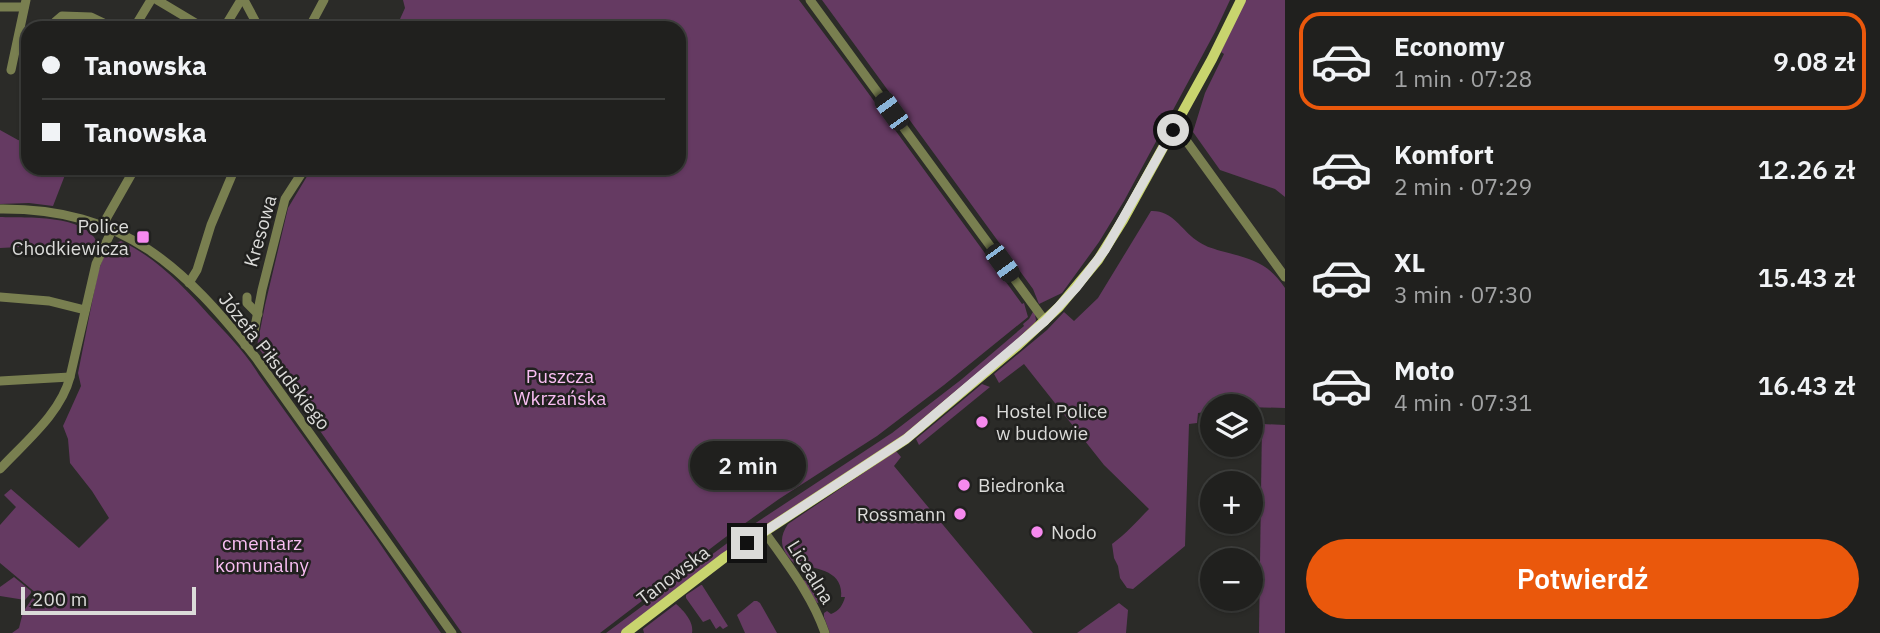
<!DOCTYPE html>
<html lang="pl">
<head>
<meta charset="utf-8">
<style>
	:root { --surface:#20201e; --page:#282827; --text:#f1f3f6; --muted:#a2a3a4; --line:#3d3e3c; --accent:#ea580c }
	body { margin:0; font-family:"IBM Plex Sans",sans-serif; background:var(--page); color:var(--text); height:100vh; display:flex; flex-direction:column; font-size:26px; white-space:nowrap }
	* { box-sizing:border-box; margin:0 }
	p { font-size:23px; color:var(--muted) }
	.icon { flex:none; width:38px; height:38px; fill:none; stroke:currentColor; stroke-width:2; stroke-linecap:round; stroke-linejoin:round }
	.map { position:relative; flex:1; overflow:hidden }
	.panel { display:flex; flex-direction:column; background:var(--surface); width:595px }
	.panel>* { flex:none }
	.banner { position:absolute; left:21px; top:21px; width:665px; height:154px; border-radius:21px; box-shadow:0 2px 5px #0004,0 0 0 2px var(--line); display:grid; align-content:center; height:154px; padding:0 21px; background:var(--surface) }
	.buttons { position:absolute; left:1200px; top:394px; display:grid; gap:14px }
	.buttons a { display:grid; place-items:center; width:63px; height:63px; border-radius:50%; background:var(--surface); box-shadow:0 2px 5px #0004,0 0 0 2px var(--line); font-size:35px }
	.scale { position:absolute; left:21px; bottom:18px; width:175px; box-sizing:border-box; padding-left:7px; border:4px solid #dbdbd9; border-top:0; font-size:19px; line-height:24px; white-space:nowrap; color:#dbdbd9; -webkit-text-stroke:5px #21211f; paint-order:stroke }
	.end { position:absolute; width:32px; height:32px; margin:-16px; border:9px solid #dbdbd9; background:#111; box-shadow:0 0 0 4px #111 }
	.from { border-radius:50% }
	.bubble { position:absolute; height:49px; border-radius:24px; background:var(--surface); box-shadow:0 2px 5px #0004,0 0 0 2px var(--line); font-size:23px; font-weight:600; line-height:49px; text-align:center }
	.car { position:absolute; width:21px; height:42px; margin:-21px -10px; border-radius:9px; box-shadow:0 0 5px 2px #0007; background:linear-gradient(#222 24%,#8ab4d8 0 40%,#222 0 76%,#8ab4d8 0 86%,#222 0) }
	.banner b { display:flex; align-items:center; gap:24px; height:66px; font-size:26px }
	.banner b+b { border-top:2px solid var(--line) }
	.banner i { width:18px; height:18px; background:var(--text) }
	ul { padding:12px 0 0; list-style:none }
	li { display:flex; align-items:center; gap:21px; height:98px; margin:0 14px 10px; padding:0 7px; border:4px solid transparent; border-radius:21px }
	li div { flex:1 }
	li b { display:block; font-size:26px }
	li em { font-style:normal; font-weight:600 }
	li.on { border-color:var(--accent) }
	li>.icon { width:63px; height:63px; stroke-width:1.5 }
	.button { display:flex; gap:14px; margin-top:auto; padding:14px 21px }
	.button a { flex:1; height:80px; border-radius:42px; background:var(--accent); color:#fff; font-size:28px; font-weight:600; line-height:80px; text-align:center }
	main { display:flex; flex:1; min-height:0 }
	.map>svg:first-child { display:block }
	.green { fill:#653a62 }
	.lines { fill:none; stroke-linecap:round; stroke-linejoin:round }
	.minor { stroke:#797f50; stroke-width:9 }
	.major { stroke:#c8d46e; stroke-width:10 }
	.route { stroke:#dbdbd9; stroke-width:9 }
	.poi-dot { fill:#f689ee; stroke:#21211f; stroke-width:2.5 }
	.labels { text-anchor:middle; dominant-baseline:central; stroke-width:5; stroke-linejoin:round; paint-order:stroke }
	.poi-label { font-size:19px; fill:#dbdbd9; stroke:#21211f; text-anchor:start }
	.street-label { font-size:19px; fill:#dbdbd9; stroke:#21211f }
	.park-label { font-size:19px; fill:#f9bef3; stroke:#21211f }
</style>
</head>
<body>
<main>
<div class="map">
<svg width="1285" height="633" viewBox="0 0 1285 633">
	<rect width="100%" height="100%" fill="#2b2b28"/>
	<g class="green">
		<polygon points="403,0 799,0 855,75 1022,304 1024,303 1028,317 944,385 877,436 779,499 723,539 600,633 462,633 318,428 257,346 265,305 288,208 312,168 679,168 679,28 396,28 405,8"/>
		<polygon points="822,0 1230,0 1215,32 1124,201 1099,242 1062,293 1039,304 1033,289"/>
		<polygon points="1245,0 1285,0 1285,197 1275,189 1220,170 1193,132 1205,93 1224,54 1221,52"/>
		<polygon points="0,130 18,140 28,142 28,168 61,168 65,175 53,206 29,203 0,204"/>
		<path d="M1151,211C1172,210 1181,229 1196,240C1204,246 1211,248 1221,251C1250,259 1267,261 1285,288V408L1213,406V411L1198,413L1197,423L1189,424L1185,546L1133,589L1127,588L1120,578L1118,566L1114,558L1112,544C1126,534 1137,521 1149,509L1104,465L1024,364L999,383L994,374L1047,330L1064,312L1074,321L1098,298Z"/>
		<path d="M0,217C27,218 84,214 97,242L89,249L39,246L0,248Z"/>
		<path d="M121,241C157,258 183,286 209,315C227,334 245,352 259,375L376,538L441,633H12L19,628L23,612L36,593L0,563V525L16,507L4,495L11,489L79,548L109,518L92,491L70,463L68,439L63,426L81,386L78,373L98,272L106,250L113,244Z"/>
		<polygon points="1034,310 1036,320 1034,327 898,442 621,633 606,633 745,530 892,433 962,379 1024,326 1023,324 1029,319"/>
		<polygon points="982,384 990,387 919,445 916,439"/>
		<polygon points="1262,424 1285,425 1285,633 1259,633"/>
		<path d="M896,451L901,457L894,466L1033,633H830L824,617V613L827,611L831,614C839,611 843,605 845,597H841C844,570 815,568 795,564C782,552 777,540 788,524Z"/>
		<polygon points="14,577 31,591 31,593 25,600 0,596 0,587"/>
		<path d="M805,580C815,579 823,583 828,592L826,600L817,603L803,581Z"/>
		<polygon points="701,585 702,585 728,626 723,629 720,626 716,629 710,619 703,622 686,598 686,595"/>
		<polygon points="754,601 757,601 760,603 777,633 745,633 737,615"/>
		<polygon points="1119,603 1128,610 1126,633 1077,633"/>
		<path d="M676,604C684,611 694,622 692,633H644L643,629Z"/>
	</g>
	<g class="lines">
		<g class="minor">
			<polyline points="157,0 204,28"/>
			<polyline points="244,0 259,28"/>
			<polyline points="810,0 1045,321"/>
			<polyline points="1,7 24,7"/>
			<polyline points="54,28 55,22 62,16 91,17 114,28"/>
			<polyline points="134,28 151,0"/>
			<polyline points="224,28 241,0"/>
			<polyline points="309,28 324,0"/>
			<polyline points="11,70 26,0"/>
			<polyline points="1173,130 1185,139 1285,277"/>
			<path d="M0,209C124,208 184,267 256,358L452,633"/>
			<polyline points="102,226 135,168"/>
			<polyline points="189,283 197,270 211,225 235,168"/>
			<polyline points="0,297 49,301 85,310"/>
			<polyline points="247,297 247,303 258,314"/>
			<polyline points="245,345 253,337 262,290 285,199 305,168"/>
			<polyline points="0,381 70,377"/>
			<path d="M0,469C25,442 61,413 70,377L96,264L112,230"/>
			<path d="M764,531C787,564 812,595 825,633"/>
		</g>
		<polyline class="major" points="626,633 724,558 906,439 1016,347 1059,307 1098,260 1123,220 1212,59 1241,0"/>
	</g>
	<g class="lines">
		<polyline class="route" points="747,543 906,439 1045,321 1076,288 1105,250 1173,130"/>
	</g>
	<g class="poi-dot">
		<rect x="136" y="230" width="14" height="14" rx="3.5"/>
		<circle cx="982" cy="422" r="7"/>
		<circle cx="964" cy="485" r="7"/>
		<circle cx="960" cy="514" r="7"/>
		<circle cx="1037" cy="532" r="7"/>
	</g>
	<g class="labels">
		<g class="poi-label">
			<text x="129" y="226" text-anchor="end">Police<tspan x="129" dy="22">Chodkiewicza</tspan></text>
			<text x="996" y="411">Hostel Police<tspan x="996" dy="22">w budowie</tspan></text>
			<text x="978" y="485">Biedronka</text>
			<text x="946" y="514" text-anchor="end">Rossmann</text>
			<text x="1051" y="532">Nodo</text>
		</g>
		<g class="street-label">
			<text transform="translate(260 231) rotate(-74)">Kresowa</text>
			<text transform="translate(275 361) rotate(52)">Józefa Piłsudskiego</text>
			<text transform="translate(811 572) rotate(58)">Licealna</text>
			<text transform="translate(673 575) rotate(-37)">Tanowska</text>
		</g>
		<g class="park-label">
			<text x="560" y="376">Puszcza<tspan x="560" dy="22">Wkrzańska</tspan></text>
			<text x="262" y="543">cmentarz<tspan x="262" dy="22">komunalny</tspan></text>
		</g>
	</g>
</svg>
<div class="buttons">
<a><svg class="icon" aria-label="layers" viewBox="0 0 24 24"><path d="M12 4l9 5-9 5-9-5zM3 14l9 5 9-5"/></svg></a>
<a>+</a>
<a>−</a>
</div>
<div class="scale">200 m</div>
<i class="end from" style="left:1173px;top:130px"></i>
<i class="end" style="left:747px;top:543px"></i>
<div class="bubble" style="left:690px;top:441px;width:116px">2 min</div>
<i class="car" style="left:891px;top:111px;rotate:324deg"></i>
<i class="car" style="left:1002px;top:263px;rotate:144deg"></i>
<div class="banner">
<b><i class="from"></i>Tanowska</b>
<b><i></i>Tanowska</b>
</div>
</div>
<section class="panel">
<ul>
<li class="on"><svg class="icon" aria-label="car" viewBox="0 0 24 24"><path d="M5 17H2v-5l4-1 3-4h7l3 4 3 1v5h-3M9 17h6M6 11h13"/><circle cx="7" cy="17" r="2"/><circle cx="17" cy="17" r="2"/></svg><div><b>Economy</b><p>1 min · 07:28</p></div><em>9.08 zł</em></li>
<li><svg class="icon" aria-label="car" viewBox="0 0 24 24"><path d="M5 17H2v-5l4-1 3-4h7l3 4 3 1v5h-3M9 17h6M6 11h13"/><circle cx="7" cy="17" r="2"/><circle cx="17" cy="17" r="2"/></svg><div><b>Komfort</b><p>2 min · 07:29</p></div><em>12.26 zł</em></li>
<li><svg class="icon" aria-label="car" viewBox="0 0 24 24"><path d="M5 17H2v-5l4-1 3-4h7l3 4 3 1v5h-3M9 17h6M6 11h13"/><circle cx="7" cy="17" r="2"/><circle cx="17" cy="17" r="2"/></svg><div><b>XL</b><p>3 min · 07:30</p></div><em>15.43 zł</em></li>
<li><svg class="icon" aria-label="car" viewBox="0 0 24 24"><path d="M5 17H2v-5l4-1 3-4h7l3 4 3 1v5h-3M9 17h6M6 11h13"/><circle cx="7" cy="17" r="2"/><circle cx="17" cy="17" r="2"/></svg><div><b>Moto</b><p>4 min · 07:31</p></div><em>16.43 zł</em></li>
</ul>
<div class="button"><a>Potwierdź</a></div>
</section>
</main>
</body>
</html>
